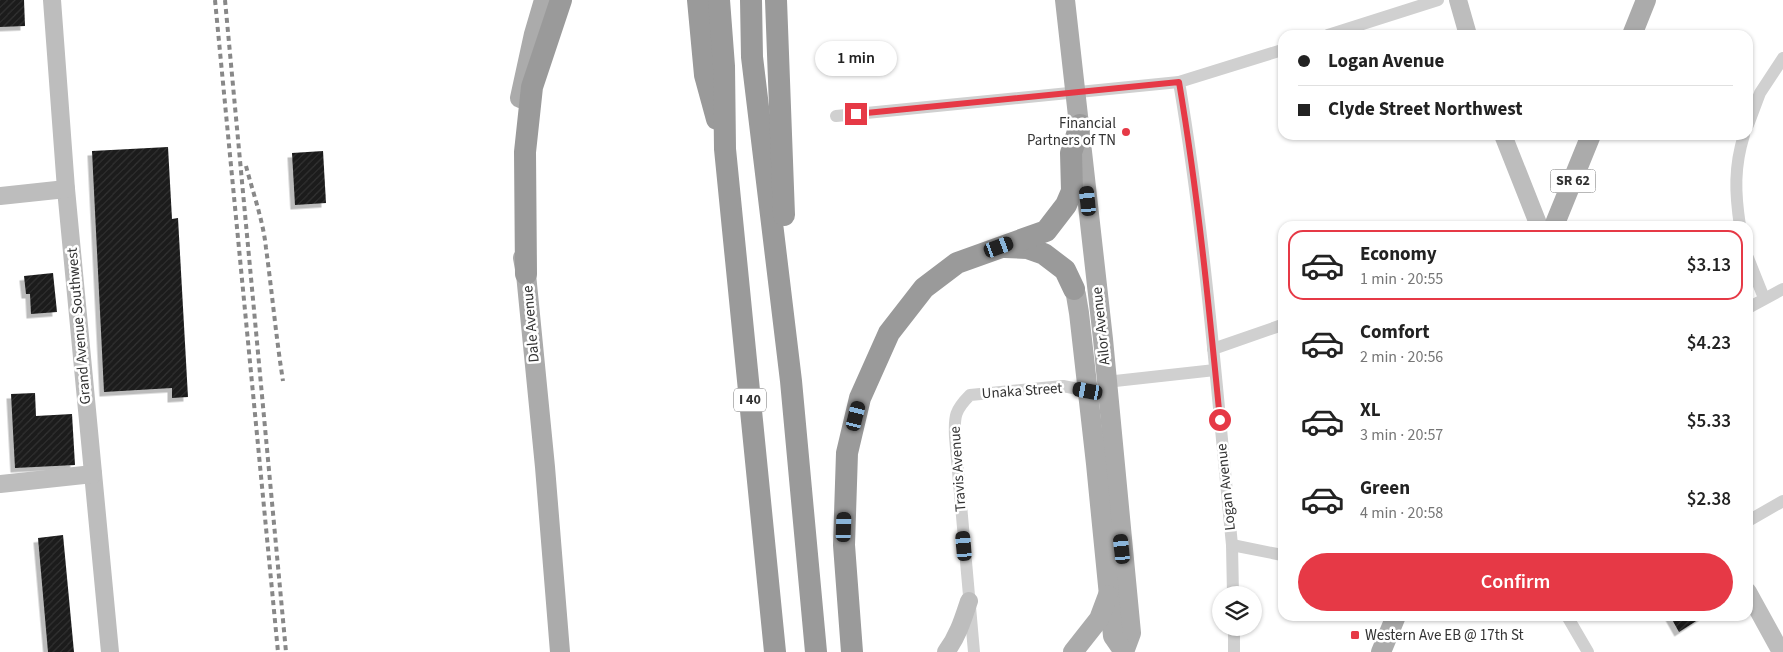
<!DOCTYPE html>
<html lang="en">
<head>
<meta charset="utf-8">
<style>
	:root { --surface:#fff; --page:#f6f6f6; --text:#222; --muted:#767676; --line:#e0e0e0; --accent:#e63946 }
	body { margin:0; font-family:"Source Sans 3",sans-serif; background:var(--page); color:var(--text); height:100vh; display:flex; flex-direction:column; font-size:19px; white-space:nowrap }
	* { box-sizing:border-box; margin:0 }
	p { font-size:16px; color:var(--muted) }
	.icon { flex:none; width:28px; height:28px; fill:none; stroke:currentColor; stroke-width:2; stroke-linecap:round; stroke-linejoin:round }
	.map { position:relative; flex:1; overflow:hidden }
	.panel { position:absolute; left:1278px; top:221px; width:475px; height:400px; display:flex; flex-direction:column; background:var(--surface); border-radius:15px; box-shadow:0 1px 4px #0004 }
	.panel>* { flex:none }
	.top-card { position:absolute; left:1278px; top:30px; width:475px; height:110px; border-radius:15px; box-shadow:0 1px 4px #0004; display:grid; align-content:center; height:110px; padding:0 20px; background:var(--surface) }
	.fabs { position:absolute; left:1212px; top:586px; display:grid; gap:10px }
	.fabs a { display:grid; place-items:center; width:50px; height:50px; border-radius:50%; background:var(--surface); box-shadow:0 1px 4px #0004; font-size:25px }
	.end { position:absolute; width:22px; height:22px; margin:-11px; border:6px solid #e63946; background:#fff; box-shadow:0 0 0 2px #fff }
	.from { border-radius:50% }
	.bubble { position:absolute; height:35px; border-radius:18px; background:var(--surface); box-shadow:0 1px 4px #0004; font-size:16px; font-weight:600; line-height:35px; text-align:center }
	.car { position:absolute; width:15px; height:30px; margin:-15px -8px; border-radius:6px; box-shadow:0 0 4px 1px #0007; background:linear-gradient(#222 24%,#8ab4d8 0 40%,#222 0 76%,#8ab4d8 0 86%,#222 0) }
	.top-card b { display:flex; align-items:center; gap:18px; height:48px; font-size:19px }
	.top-card b+b { border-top:1px solid var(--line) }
	.top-card i { width:12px; height:12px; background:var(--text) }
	ul { padding:9px 0 0; list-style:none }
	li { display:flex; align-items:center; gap:15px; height:70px; margin:0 10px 8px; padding:0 10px; border:2px solid transparent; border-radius:15px }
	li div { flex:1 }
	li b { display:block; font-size:19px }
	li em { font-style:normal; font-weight:600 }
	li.current { border-color:var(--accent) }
	li>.icon { width:45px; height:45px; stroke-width:1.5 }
	.primary-button { display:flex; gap:10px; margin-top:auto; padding:10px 20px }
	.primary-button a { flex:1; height:58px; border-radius:30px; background:var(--accent); color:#fff; font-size:20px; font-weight:600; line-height:58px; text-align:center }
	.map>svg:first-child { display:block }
	.building { fill:url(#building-hatch); filter:url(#shadow) }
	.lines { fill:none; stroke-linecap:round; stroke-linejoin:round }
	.street { stroke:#d0d0d0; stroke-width:12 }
	.secondary { stroke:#bdbdbd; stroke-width:18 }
	.primary { stroke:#ababab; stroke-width:20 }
	.highway { stroke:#9a9a9a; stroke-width:22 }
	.rail { stroke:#888; stroke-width:4; stroke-dasharray:5 4; stroke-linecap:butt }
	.route { stroke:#e63946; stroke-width:6 }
	.poi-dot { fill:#e63946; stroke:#fff; stroke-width:2 }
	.labels { text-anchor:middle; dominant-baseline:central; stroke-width:5; stroke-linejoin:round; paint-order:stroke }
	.shield { fill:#fff; stroke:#707070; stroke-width:1 }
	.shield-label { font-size:14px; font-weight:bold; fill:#333 }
	.poi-label { font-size:15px; fill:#333; stroke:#fff; text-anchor:end }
	.street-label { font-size:15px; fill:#333; stroke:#fff }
</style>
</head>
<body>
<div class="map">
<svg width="1783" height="652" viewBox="0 0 1783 652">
	<defs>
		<pattern id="building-hatch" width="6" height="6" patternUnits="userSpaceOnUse" patternTransform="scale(1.25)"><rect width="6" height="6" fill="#1a1a1a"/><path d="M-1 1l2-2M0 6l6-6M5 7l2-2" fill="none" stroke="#333"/></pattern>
		<filter id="shadow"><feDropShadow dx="-4.5" dy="4.5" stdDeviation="0" flood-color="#0004"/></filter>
	</defs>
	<rect width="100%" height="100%" fill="#fff"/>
	<g class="building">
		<polygon points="0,0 24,0 25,26 0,27"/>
		<polygon points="168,147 172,219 178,218 188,397 172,398 172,388 104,392 92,151"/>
		<polygon points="323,151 326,203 295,205 292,153"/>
		<polygon points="53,273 57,312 31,314 30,294 26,294 24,276"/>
		<polygon points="35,393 36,416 72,414 75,465 15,468 11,394"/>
		<polygon points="63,535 74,652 48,652 38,538"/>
		<polygon points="1670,616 1704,616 1679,632"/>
	</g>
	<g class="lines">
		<g class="street">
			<polyline points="1328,35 1438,0"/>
			<path d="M1179,82C1205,235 1217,391 1232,545L1233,595"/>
			<polyline points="836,116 1179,82 1282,50"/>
			<polyline points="1748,125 1760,93 1783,58"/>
			<path d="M1740,226C1735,193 1734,167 1744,135"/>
			<polyline points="1748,258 1764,298"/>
			<polyline points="1748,308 1783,289"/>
			<polyline points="1213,349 1282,325"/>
			<polyline points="1106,382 1215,370"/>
			<polyline points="1748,521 1783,501"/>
			<polyline points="1232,545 1282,555"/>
			<polyline points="1567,616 1588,652"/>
			<polyline points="1234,628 1234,652"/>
			<path d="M974,652L955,437C954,416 955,410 970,395L1063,386L1088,391"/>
		</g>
		<g class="secondary">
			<polyline points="52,0 66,189 110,652"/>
			<polyline points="1458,0 1468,35"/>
			<polyline points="1503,135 1539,226"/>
			<polyline points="0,196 66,189"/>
			<polyline points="0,484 93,474"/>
			<polyline points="1748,592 1781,652"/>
			<path d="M946,652C958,636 963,619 969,601"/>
		</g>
		<g class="primary">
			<polyline points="1065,0 1103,339 1131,633 1124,652"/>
			<polyline points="1632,35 1646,0"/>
			<polyline points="520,98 534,34 544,0"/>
			<polyline points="1554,226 1591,135"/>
			<polyline points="523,258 526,274 545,467 560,652"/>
			<polyline points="1074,289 1076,295 1079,313 1096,464 1113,636 1124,652"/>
			<polyline points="1073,652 1099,619 1108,595"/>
			<polyline points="1381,652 1396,616"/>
		</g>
		<g class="highway">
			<polyline points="698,0 705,75 717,119"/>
			<polyline points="719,0 724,66 725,149 775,652"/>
			<polyline points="751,0 752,57 791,381 816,652"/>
			<polyline points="776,0 784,215"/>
			<polyline points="1005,247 1027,248 1044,254 1065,270 1074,289"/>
			<polyline points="526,274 525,152 532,87 561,0"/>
			<polyline points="852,652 844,545 847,453 860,398 889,333 924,288 957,263 1046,231 1066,205 1072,191 1071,153 1080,125"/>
		</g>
		<g class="rail">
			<polyline points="215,0 278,652"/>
			<polyline points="225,0 286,652"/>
			<path d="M246,166C253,193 263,220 266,248C272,292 276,337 283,381"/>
		</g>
	</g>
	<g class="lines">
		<path class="route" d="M856,114L1179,82C1198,194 1209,307 1220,420"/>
	</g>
	<g class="poi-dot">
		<circle cx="1126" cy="132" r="5"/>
		<rect x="1350" y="630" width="10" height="10" rx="2.5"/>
	</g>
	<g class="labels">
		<g class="shield">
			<rect x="1550.5" y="169.5" width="45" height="23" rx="4"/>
			<rect x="734" y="388.5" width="32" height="23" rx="4"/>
		</g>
		<g class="shield-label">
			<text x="1573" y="181">SR 62</text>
			<text x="750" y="400">I 40</text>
		</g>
		<g class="poi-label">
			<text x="1116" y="123">Financial<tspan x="1116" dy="17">Partners of TN</tspan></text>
			<text x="1365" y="635" text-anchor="start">Western Ave EB @ 17th St</text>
		</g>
		<g class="street-label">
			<text transform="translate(531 324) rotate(-95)">Dale Avenue</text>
			<text transform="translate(79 326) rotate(-95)">Grand Avenue Southwest</text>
			<text transform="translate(1101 326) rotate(-96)">Ailor Avenue</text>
			<text transform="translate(1022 391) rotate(-4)">Unaka Street</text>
			<text transform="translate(958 469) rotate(-94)">Travis Avenue</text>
			<text transform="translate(1226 487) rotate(-96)">Logan Avenue</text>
		</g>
	</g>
</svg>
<div class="fabs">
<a><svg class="icon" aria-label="layers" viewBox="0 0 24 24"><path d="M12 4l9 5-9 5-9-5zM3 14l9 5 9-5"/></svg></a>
</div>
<i class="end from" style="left:1220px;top:420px"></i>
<i class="end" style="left:856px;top:114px"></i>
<div class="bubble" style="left:815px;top:41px;width:82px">1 min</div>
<i class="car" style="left:1088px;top:201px;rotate:354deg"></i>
<i class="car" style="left:999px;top:247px;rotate:70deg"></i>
<i class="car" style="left:1088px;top:391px;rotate:280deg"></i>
<i class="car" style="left:856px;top:416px;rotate:14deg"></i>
<i class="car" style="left:844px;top:527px;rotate:2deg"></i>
<i class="car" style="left:964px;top:546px;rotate:355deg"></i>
<i class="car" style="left:1122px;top:549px;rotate:354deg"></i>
<div class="top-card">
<b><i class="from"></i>Logan Avenue</b>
<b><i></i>Clyde Street Northwest</b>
</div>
<section class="panel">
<ul>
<li class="current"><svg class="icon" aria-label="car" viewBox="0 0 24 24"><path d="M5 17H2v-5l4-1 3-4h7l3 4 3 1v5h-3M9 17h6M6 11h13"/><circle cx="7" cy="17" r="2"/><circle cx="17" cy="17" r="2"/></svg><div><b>Economy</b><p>1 min · 20:55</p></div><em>$3.13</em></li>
<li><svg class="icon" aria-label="car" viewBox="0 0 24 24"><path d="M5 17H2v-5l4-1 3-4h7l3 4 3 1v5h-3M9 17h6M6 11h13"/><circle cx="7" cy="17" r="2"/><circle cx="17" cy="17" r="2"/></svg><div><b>Comfort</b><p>2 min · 20:56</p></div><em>$4.23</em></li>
<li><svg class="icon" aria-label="car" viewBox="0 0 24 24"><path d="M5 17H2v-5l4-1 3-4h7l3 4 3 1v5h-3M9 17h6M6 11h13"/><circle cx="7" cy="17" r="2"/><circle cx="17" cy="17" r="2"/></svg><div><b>XL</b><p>3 min · 20:57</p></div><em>$5.33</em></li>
<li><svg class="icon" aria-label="car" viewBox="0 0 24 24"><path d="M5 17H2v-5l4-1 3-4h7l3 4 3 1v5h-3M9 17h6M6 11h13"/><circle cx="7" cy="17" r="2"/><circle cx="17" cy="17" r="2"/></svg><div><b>Green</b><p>4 min · 20:58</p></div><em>$2.38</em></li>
</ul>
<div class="primary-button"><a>Confirm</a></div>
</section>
</div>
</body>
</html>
